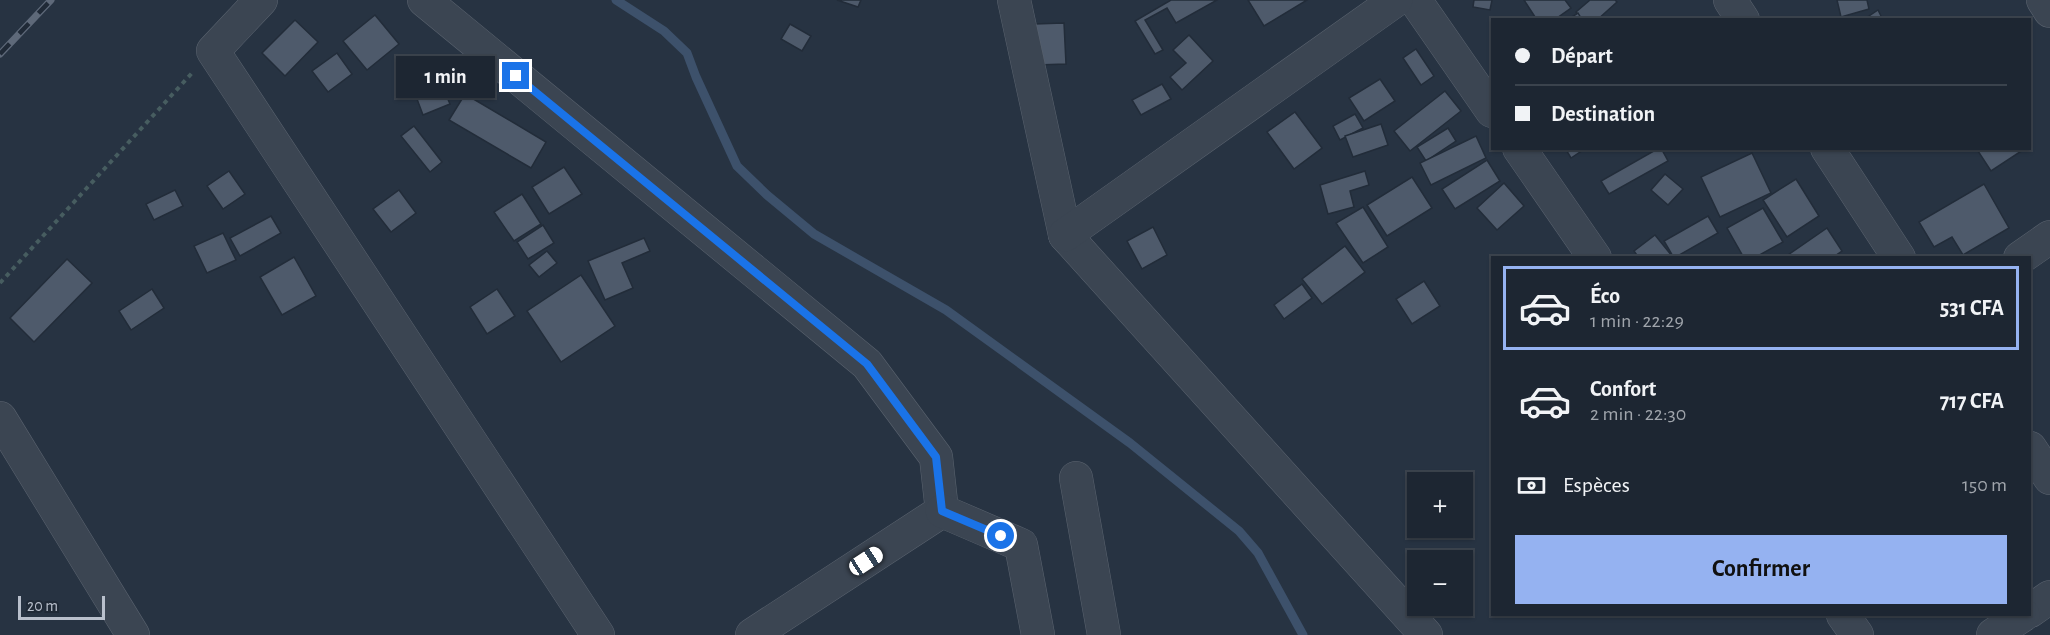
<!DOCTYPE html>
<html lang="fr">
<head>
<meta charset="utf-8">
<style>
	:root { --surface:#1d2632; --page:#252e3a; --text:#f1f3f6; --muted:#a0a5ac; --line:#3b434d; --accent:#95b2f1 }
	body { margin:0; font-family:"Alegreya Sans",sans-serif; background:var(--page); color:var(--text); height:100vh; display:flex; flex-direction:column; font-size:22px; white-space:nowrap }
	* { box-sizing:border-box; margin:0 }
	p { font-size:20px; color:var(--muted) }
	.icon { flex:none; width:33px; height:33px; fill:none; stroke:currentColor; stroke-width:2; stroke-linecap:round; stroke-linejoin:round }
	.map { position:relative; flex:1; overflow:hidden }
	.side { position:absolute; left:1491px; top:256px; width:540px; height:360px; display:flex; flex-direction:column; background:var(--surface); border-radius:0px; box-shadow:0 2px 4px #0004,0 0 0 2px var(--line) }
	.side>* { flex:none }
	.guide { position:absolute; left:1491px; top:18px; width:540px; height:132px; border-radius:0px; box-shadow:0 2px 4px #0004,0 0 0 2px var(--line); display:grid; align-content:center; height:132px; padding:0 24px; background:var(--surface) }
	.fabs { position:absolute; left:1407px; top:472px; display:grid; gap:12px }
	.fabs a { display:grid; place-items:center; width:66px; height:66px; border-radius:0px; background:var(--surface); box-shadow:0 2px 4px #0004,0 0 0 2px var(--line); font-size:30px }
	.scale { position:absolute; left:18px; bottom:15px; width:87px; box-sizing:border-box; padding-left:6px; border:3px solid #b9c0cc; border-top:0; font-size:16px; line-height:21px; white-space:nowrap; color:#b9c0cc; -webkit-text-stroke:4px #202a37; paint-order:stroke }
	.end { position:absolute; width:27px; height:27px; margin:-14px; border:8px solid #1a73e8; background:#fff; box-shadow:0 0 0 3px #fff }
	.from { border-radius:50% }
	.bubble { position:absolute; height:42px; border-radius:0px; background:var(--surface); box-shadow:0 2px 4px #0004,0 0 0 2px var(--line); font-size:20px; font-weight:700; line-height:42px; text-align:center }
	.car { position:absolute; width:18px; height:36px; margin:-18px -9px; border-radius:8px; box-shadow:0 0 4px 2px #0007; background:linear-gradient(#fff 24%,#345 0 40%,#fff 0 76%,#345 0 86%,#fff 0) }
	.guide b { display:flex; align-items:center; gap:21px; height:57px; font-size:22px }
	.guide b+b { border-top:2px solid var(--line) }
	.guide i { width:15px; height:15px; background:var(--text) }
	ul { padding:10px 0 0; list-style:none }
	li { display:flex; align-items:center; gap:18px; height:84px; margin:0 12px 9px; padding:0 12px; border:3px solid transparent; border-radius:0px }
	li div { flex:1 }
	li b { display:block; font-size:22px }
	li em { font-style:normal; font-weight:700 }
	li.current { border-color:var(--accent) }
	li>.icon { width:54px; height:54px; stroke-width:1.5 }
	.pay { display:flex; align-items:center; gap:15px; height:66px; padding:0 24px; font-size:22px }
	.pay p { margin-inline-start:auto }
	.cta { display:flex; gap:12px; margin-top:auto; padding:12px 24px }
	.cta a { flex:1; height:69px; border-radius:0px; background:var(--accent); color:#111; font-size:24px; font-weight:700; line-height:69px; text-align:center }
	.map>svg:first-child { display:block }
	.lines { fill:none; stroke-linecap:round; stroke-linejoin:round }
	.stream { stroke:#3d516b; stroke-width:9 }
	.building { fill:#4e5a6b; stroke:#222c39; stroke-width:1.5 }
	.minor-casing { stroke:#5a636f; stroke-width:34 }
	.path { stroke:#475d60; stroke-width:4; stroke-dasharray:4.5 4.5; stroke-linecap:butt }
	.minor { stroke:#3b4552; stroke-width:33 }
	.rail-casing { stroke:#5e6979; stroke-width:7 }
	.rail { stroke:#202a37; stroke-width:4.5; stroke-dasharray:14; stroke-linecap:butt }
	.route { stroke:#1a73e8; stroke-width:8 }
</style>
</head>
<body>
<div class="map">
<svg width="2050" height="635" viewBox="0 0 2050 635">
	<rect width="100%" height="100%" fill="#273342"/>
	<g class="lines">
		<polyline class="stream" points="616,0 664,31 687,53 696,77 737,166 767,195 814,234 946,310 1130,443 1239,531 1258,553 1303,635"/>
	</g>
	<g class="building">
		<polygon points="837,0 861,0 858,7"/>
		<polygon points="1171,0 1217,0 1176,23 1167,8 1145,20 1163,50 1155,54 1135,21"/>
		<polygon points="1248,0 1307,0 1264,26"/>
		<polygon points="1474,0 1492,0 1490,10 1473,7"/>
		<polygon points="1524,0 1565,0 1571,8 1554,20 1537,20"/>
		<polygon points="1590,0 1615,0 1617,2 1597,20 1583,20 1576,12"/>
		<polygon points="1837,0 1867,0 1869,9 1841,17"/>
		<polygon points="1878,10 1883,20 1863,20"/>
		<polygon points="1578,13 1582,20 1567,20"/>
		<polygon points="375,15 399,44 367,70 343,41"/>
		<polygon points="295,20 318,42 285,76 262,53"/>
		<polygon points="1064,23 1066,64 1036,65 1034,24"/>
		<polygon points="790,24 811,36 802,51 781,39"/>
		<polygon points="1189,35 1213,61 1182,90 1170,77 1186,63 1173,50"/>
		<polygon points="1416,49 1434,76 1421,85 1403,58"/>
		<polygon points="337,53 352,74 328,92 312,71"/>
		<polygon points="1380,79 1395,101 1364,121 1349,98"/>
		<polygon points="1162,84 1171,99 1141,115 1132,100"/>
		<polygon points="443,88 450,104 423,115 417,99"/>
		<polygon points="1445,91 1461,111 1410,151 1394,131"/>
		<polygon points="465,94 546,142 531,168 449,120"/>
		<polygon points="1295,112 1322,148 1294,169 1267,132"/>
		<polygon points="1355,114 1363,128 1340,140 1333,126"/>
		<polygon points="1381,124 1388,145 1353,157 1345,136"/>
		<polygon points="414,126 442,162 430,172 401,136"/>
		<polygon points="1448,128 1456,141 1426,161 1417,147"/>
		<polygon points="1476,136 1486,158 1431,185 1420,163"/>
		<polygon points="1565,148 1586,148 1571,158"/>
		<polygon points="1659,148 1661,148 1668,161 1609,194 1601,181"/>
		<polygon points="1976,148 2022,148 2023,150 1991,171"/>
		<polygon points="1752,153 1771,193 1720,217 1701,177"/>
		<polygon points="1487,160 1500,181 1455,209 1442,189"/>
		<polygon points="564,167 582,194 549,214 532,187"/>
		<polygon points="229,171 245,194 223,209 207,186"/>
		<polygon points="1365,171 1369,185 1350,191 1354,207 1328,214 1320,185"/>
		<polygon points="1665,174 1683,189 1668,205 1651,190"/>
		<polygon points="1412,177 1432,208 1387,236 1367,205"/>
		<polygon points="1796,179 1819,216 1787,237 1763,200"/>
		<polygon points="1504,183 1524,206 1497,230 1477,208"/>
		<polygon points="1984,184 2009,228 1963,255 1952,237 1934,247 1919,222"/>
		<polygon points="175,190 183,206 154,220 146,204"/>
		<polygon points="399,190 416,213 391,232 373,209"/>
		<polygon points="522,194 541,224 514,241 494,212"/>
		<polygon points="1363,207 1388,247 1363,263 1336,223"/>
		<polygon points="1763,208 1783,242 1754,258 1744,258 1727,228"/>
		<polygon points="271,216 281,233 240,256 230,238"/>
		<polygon points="1708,216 1718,233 1674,258 1664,241"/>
		<polygon points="543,225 554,243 528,259 517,242"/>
		<polygon points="1153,227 1167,255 1142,269 1127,241"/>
		<polygon points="1827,228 1842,251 1832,258 1790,258 1788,255"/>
		<polygon points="223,233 236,260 207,273 194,246"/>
		<polygon points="1655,235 1672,256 1639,258 1634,251"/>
		<polygon points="644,238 650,251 622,263 633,288 605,300 588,261"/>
		<polygon points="1345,246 1365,272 1322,304 1302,279"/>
		<polygon points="547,251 557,263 539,277 529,265"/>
		<polygon points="294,257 316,296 282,315 260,277"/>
		<polygon points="67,259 92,283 34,342 10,318"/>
		<polygon points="581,275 615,326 561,362 527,311"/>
		<polygon points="1424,281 1440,306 1412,324 1396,299"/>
		<polygon points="1302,284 1312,298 1284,319 1274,305"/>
		<polygon points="152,289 164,308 131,330 119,311"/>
		<polygon points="497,289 515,316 487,334 470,307"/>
	</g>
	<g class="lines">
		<g class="minor-casing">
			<g id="minor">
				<polyline points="261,0 213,51 598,635"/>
				<polyline points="424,0 867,364 936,457 942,511 752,635"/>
				<polyline points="1014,0 1065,235 1426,635"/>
				<polyline points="1415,0 1492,111"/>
				<polyline points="1730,0 1743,20"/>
				<polyline points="2043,0 2050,11"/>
				<polyline points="1519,148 1595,258"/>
				<polyline points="1827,148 1899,258"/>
				<polyline points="1065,235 1396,0"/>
				<polyline points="2020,258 2050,237"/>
				<polyline points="0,418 133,635"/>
				<polyline points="2030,448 2050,478"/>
				<polyline points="1076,478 1104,635"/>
				<polyline points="942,511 1021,545 1038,635"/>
				<polyline points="2030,611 2050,597"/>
				<polyline points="1843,615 1857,635"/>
				<polyline points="1993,635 2023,615"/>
			</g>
		</g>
		<polyline class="path" points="0,283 192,73"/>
		<use href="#minor" class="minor"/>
		<g class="rail-casing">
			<polyline id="rail" points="0,54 51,0"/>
		</g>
		<use href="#rail" class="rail"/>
	</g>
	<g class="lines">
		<polyline class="route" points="516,76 867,364 936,457 942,511 1001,536"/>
	</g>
</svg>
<div class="fabs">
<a>+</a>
<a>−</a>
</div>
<div class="scale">20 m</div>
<i class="end from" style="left:1001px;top:536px"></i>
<i class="end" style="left:516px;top:76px"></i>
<div class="bubble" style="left:396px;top:56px;width:99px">1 min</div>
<i class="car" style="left:866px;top:561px;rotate:57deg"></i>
<div class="guide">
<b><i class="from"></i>Départ</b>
<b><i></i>Destination</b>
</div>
<section class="side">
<ul>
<li class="current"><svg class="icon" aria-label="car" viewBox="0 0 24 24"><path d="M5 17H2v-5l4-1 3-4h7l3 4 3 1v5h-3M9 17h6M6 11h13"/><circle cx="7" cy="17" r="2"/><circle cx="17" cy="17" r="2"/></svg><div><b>Éco</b><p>1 min · 22:29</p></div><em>531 CFA</em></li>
<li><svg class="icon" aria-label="car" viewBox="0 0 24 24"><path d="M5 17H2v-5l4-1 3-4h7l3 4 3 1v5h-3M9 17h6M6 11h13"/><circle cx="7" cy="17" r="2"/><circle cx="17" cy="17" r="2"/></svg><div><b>Confort</b><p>2 min · 22:30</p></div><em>717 CFA</em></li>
</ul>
<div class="pay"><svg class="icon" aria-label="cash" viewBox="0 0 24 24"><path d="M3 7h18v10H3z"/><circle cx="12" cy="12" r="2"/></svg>Espèces<p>150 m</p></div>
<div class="cta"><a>Confirmer</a></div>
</section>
</div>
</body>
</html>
